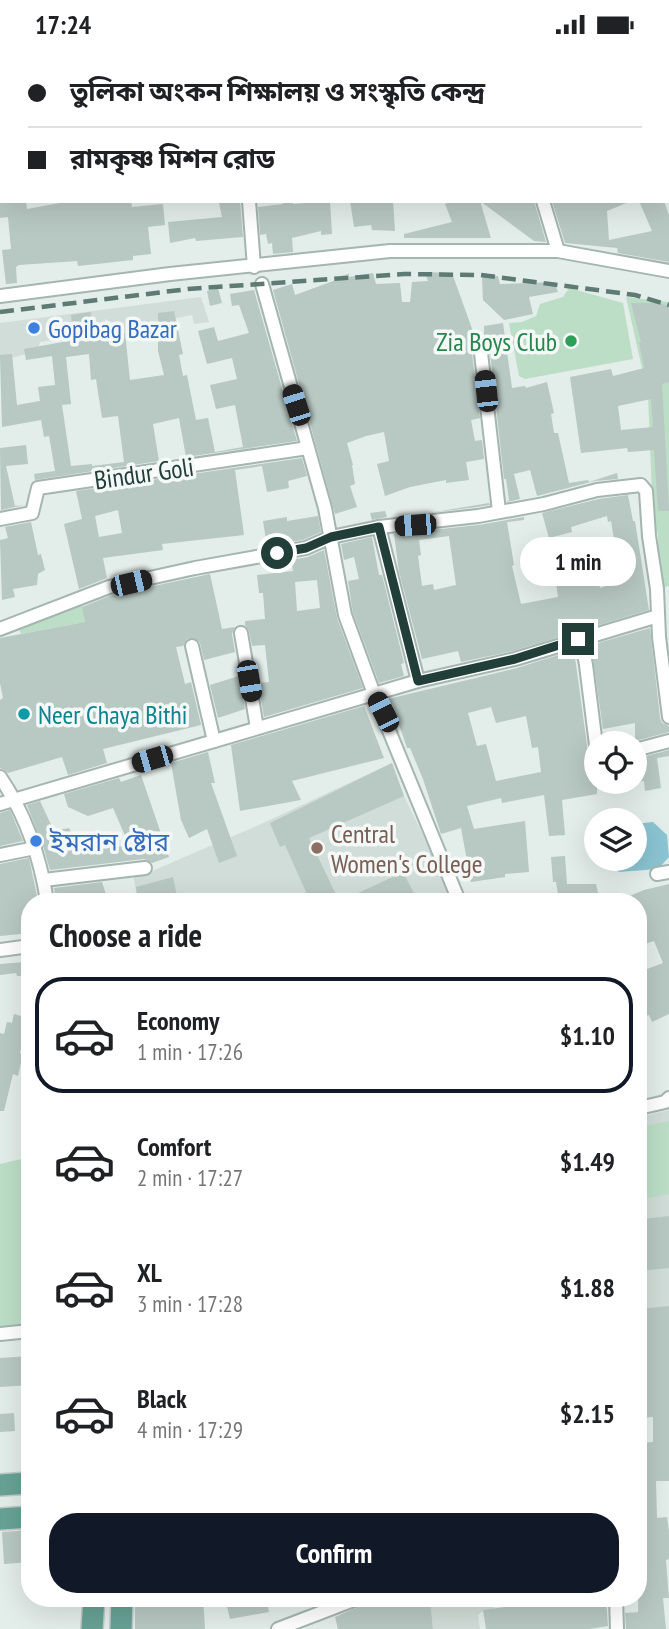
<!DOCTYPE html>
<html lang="en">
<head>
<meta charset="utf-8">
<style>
	:root { --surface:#fff; --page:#f2f2f2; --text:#202124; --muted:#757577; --line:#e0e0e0; --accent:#111827 }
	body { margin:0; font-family:"PT Sans Narrow","Noto Sans Bengali",sans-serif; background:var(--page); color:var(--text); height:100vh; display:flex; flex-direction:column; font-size:26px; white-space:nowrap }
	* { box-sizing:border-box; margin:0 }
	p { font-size:23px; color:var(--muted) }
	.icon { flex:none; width:38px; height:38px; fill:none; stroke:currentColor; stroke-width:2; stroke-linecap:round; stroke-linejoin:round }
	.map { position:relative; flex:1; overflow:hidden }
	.sheet { position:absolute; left:21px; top:844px; width:626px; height:714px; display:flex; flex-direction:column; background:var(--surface); border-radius:28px; box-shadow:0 7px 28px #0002 }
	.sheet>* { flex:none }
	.banner { position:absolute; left:0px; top:0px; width:670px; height:154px; box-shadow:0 7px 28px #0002; display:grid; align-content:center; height:154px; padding:0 28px; background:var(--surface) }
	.tools { position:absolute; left:584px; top:682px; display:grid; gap:14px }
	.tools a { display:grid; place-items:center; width:63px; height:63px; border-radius:50%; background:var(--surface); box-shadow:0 7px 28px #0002; font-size:35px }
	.end { position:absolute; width:32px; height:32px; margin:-16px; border:9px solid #223e38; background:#fff; box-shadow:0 0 0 4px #fff }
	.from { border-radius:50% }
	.bubble { position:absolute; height:49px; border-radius:24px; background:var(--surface); box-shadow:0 7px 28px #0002; font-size:23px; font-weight:700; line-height:49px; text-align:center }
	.car { position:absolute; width:21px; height:42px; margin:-21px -10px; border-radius:9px; box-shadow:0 0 5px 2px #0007; background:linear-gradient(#222 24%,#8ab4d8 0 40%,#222 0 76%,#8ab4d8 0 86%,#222 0) }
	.banner b { display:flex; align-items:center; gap:24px; height:66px; font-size:26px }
	.banner b+b { border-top:2px solid var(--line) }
	.banner i { width:18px; height:18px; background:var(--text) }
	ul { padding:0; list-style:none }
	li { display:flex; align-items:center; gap:21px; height:116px; margin:0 14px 10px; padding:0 14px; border:4px solid transparent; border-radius:28px }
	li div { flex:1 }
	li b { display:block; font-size:26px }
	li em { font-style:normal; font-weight:700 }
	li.selected { border-color:var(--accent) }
	li>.icon { width:63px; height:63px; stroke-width:1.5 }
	h2 { padding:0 28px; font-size:32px; line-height:84px }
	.primary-button { display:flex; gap:14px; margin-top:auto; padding:14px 28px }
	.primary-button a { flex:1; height:80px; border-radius:28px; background:var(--accent); color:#fff; font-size:28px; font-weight:700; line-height:80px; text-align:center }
	.status { display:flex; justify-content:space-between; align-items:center; height:49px; padding:0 35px; background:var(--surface); direction:ltr }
	.status svg { height:19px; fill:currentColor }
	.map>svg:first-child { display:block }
	.built { fill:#d1ddd8 }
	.green { fill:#bcdec6 }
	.water { fill:#8bc4d2 }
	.building { fill:#b8c8c2; fill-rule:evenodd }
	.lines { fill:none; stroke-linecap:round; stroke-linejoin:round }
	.street-casing { stroke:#a5b5b0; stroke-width:16 }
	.primary-casing { stroke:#c1c9c7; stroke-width:24 }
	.street { stroke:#fff; stroke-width:12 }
	.primary { stroke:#67a295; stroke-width:21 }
	.rail { stroke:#5d7a73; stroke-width:4.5; stroke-dasharray:14 7; stroke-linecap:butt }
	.route { stroke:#223e38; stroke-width:9 }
	.shop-dot { fill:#3f7fe0; stroke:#f4f9f7; stroke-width:2.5 }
	.leisure-dot { fill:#2e9e5b; stroke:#f4f9f7; stroke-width:2.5 }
	.culture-dot { fill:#0f9aa8; stroke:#f4f9f7; stroke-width:2.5 }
	.education-dot { fill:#8d6e63; stroke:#f4f9f7; stroke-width:2.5 }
	.labels { text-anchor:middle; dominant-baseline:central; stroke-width:7; stroke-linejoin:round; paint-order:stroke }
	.shop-label { font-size:26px; fill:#366cbe; stroke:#f4f9f7; text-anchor:start }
	.leisure-label { font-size:26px; fill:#27864d; stroke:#f4f9f7; text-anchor:end }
	.street-label { font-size:26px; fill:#223e38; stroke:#f4f9f7 }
	.culture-label { font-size:26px; fill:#0d838f; stroke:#f4f9f7; text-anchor:start }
	.education-label { font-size:26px; fill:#785e54; stroke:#f4f9f7; text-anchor:start }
</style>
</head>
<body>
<div class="status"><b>17:24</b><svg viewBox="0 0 49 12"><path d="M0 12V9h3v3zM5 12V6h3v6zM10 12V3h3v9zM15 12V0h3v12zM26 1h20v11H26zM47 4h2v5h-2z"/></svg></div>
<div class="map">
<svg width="669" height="1580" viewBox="0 0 669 1580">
	<rect width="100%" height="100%" fill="#e3ede9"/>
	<g class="built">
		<polygon points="201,248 209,273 194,275 192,266 155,273 151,272 146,281 137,288 129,289 112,273 105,270 105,278 95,279 91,270 67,274 68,288 40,293 37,302 0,312 0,274"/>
		<polygon points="392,714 404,747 455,852 138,852 133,826 150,823 261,775"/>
		<polygon points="669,1061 669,1290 639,1299 639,1068"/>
		<polygon points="430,1549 494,1549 494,1560 484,1561 478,1566 480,1580 433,1580"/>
	</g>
	<g class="green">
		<polygon points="569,239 623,254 633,310 525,330 519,327 509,274 522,273 536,267 540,255 563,248"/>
		<polygon points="626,248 669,253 669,537 657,540 658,486 653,470 648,346"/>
		<polygon points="81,550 85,573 21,585 17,575"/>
		<polygon points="669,1072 669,1145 639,1151 639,1078"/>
		<polygon points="30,1108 30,1275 0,1278 0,1115"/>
	</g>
	<polygon class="water" points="653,773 667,786 669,808 658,820 619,823 605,811 635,810 635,775"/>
	<g class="building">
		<polygon points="0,152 26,152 27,160 71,152 131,152 132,158 163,155 165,176 148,178 151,205 133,207 133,211 78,217 77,212 19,216 16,218 17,234 6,235 2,201 11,200 8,168 0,169"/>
		<polygon points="229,152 240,152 243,188 196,192 195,189 170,194 168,173 222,168 219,154"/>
		<polygon points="282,152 293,152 293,155 330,152 332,185 321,186 321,182 292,189 293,203 273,205 272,194 268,195 266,185 260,186 258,158 283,155"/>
		<polygon points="350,152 393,152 395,182 372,181 371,176 354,178"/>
		<polygon points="451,152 480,152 491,189 404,189 404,185 452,173 445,155"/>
		<polygon points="480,152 534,152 546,193 534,192"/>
		<polygon points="552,152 631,152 607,162 609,191 652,182 639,152 664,152 669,166 669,213 618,204 617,199 565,194"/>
		<polygon points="425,223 452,224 475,288 471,296 480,369 471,371 475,392 482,391 484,410 466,413 469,431 446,434 446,431 410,438 385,447 377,415 389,412 384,383 366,387 347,394 353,416 352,416 355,435 350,437 357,458 335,465 273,241 292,235 295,246 336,231 336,228 349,225 349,228 373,224 376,235 400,234 402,253 410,253 412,233 428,232"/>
		<polygon points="498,227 500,235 554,233 558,243 529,248 533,265 504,271 483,251 482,228"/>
		<polygon points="218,239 222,254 210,257 207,242"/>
		<path d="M254,241L297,392L186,408L179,369L153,375L159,412L35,431L34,425L55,422L49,387L44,388L41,371L2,378L0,306L12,305L17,356L40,352L38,338L55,336L52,307L26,311L24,300L74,291L71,266L91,263L93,285L125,284L130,331L164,326L158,302V264L174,262L183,305L179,306L183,327L187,326L196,371L208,369L215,403L243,398L235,356L216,360L210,336L237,330L232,309L207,315L198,282L214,278L218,292L249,284L239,256L232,257L230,245ZM89,305L91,331L96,330L102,369L118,367L124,413L92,417V415L71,417L62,356L71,355L66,308Z"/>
		<path d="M631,254H660L669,257V333L662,335L669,462H658L654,401L628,403L627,399L581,404L570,328L611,320L613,327L644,319L639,293H641ZM651,350L653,378L621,381L618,357Z"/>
		<polygon points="503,274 512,339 525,337 526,339 547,333 554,364 551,365 554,384 558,384 569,434 588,431 589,433 617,424 618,430 595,432 537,447 530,421 514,425 520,450 507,453 509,451 506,430 504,430 489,294 484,287 484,277"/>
		<polygon points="26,396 28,415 6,417 15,457 25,456 1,461 0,399"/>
		<path d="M302,409L307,427L288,432L289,439L267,443L262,417L235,421L244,486L162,495L163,501L103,509L107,529L79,540L64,475L82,470L76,442ZM118,461L122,484L99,488L95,467Z"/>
		<path d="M628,446L633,472H635L649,561L513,602L461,613L458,602L422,610L399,523L394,485L479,476L524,468V471L507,473L514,516L512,517L521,555L558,548L555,526L539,530L536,518L557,513L556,508L589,502L594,529L598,528L600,539L621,532L611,472L608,473L607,467L571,478L572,483L549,489L542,464L599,450ZM449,487L456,536L434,541L433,535L422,537L418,507L421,506L419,491Z"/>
		<polygon points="489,454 490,456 477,458 429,464"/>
		<polygon points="385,462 387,468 372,471 370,464"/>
		<polygon points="318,467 321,483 303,491 267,497 263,472 287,468 287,472"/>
		<polygon points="31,473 38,506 41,505 45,521 38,525 37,536 13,540 15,548 2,551 0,491 8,489 5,478"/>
		<polygon points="372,488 379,526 382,526 404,614 401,615 404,627 379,634 353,564 348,532 359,530 354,508 344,511 341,495"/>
		<path d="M324,501L337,569L363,639L264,668L258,634L269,633L265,596L252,597L249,582L245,576V572L265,570L263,544H259L257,526L293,522L291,511L308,508ZM317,531L320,559L297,562L295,533Z"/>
		<polygon points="210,525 222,580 235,578 232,585 235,603 204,611 200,594 194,589 187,590 183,597 176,598 185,635 191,633 201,676 103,700 107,714 68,726 62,708 8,724 0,719 0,651 3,649 0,634 0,589 85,573 82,558 112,546"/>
		<polygon points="650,579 660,669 662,674 669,677 669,683 635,692 635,674 603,680 591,596"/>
		<path d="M574,601L589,711L597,713V745L562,751L565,786L549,787L544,746L502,754L501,749L467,757L474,780L525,772L529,823L505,825V828L471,833L461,779L441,785L423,730L410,699H407L392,655L389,656L388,650L517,619ZM491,658L496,674L526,667L532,699L538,698L541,723L496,732L486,695L477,697L468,664Z"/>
		<polygon points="239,627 245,660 218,669 210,636"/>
		<polygon points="364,657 384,709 292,732 301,751 240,762 231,696"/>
		<polygon points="669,701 669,707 657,709 661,739 645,742 644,732 635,733 635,710"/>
		<polygon points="208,703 215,734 211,734 237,807 219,814 207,780 189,789 181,771 171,714"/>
		<polygon points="392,714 404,747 309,789 339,852 310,852 285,796 280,798 270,774"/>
		<polygon points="141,726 169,808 152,814 144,810 50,821 43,797 27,756 40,752 54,782 69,779 80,803 129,796 113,759 88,767 68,758 64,745 119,729 121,733"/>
		<polygon points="10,761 23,792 0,797 0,764"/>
		<polygon points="565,807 567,835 596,835 600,852 559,852 556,833 553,833 551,808"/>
		<polygon points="29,809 38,852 30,852 30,884 0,887 0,815"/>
		<polygon points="403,823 418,852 341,852 384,832"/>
		<polygon points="173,828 178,852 138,852 136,838"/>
		<polygon points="102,833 108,852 56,852 54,839"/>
		<polygon points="669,835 669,965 652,973 649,966 639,969 639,923 663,914 654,892 639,897 639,852 618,852 644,841"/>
		<polygon points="25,913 30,913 30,927 17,927 16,924 0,926 0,915"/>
		<polygon points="14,965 28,969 20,1004 23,1004 18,1027 13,1025 4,1062 0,1062 0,984 4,985 7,973 12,974"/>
		<polygon points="669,1167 669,1219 639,1222 639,1174 642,1174 642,1170"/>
		<polygon points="669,1257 669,1432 656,1432 657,1469 667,1468 669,1482 669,1510 666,1511 669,1549 663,1549 666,1580 626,1580 625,1564 638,1563 639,1500 645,1500 643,1439 639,1439 639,1394 653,1393 653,1368 639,1369 639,1327 645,1327 644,1291 639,1291 639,1260"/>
		<polygon points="30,1307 30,1336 0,1338 0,1309"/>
		<polygon points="14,1364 15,1382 0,1383 0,1365"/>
		<polygon points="30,1481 30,1513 4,1515 2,1483"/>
		<polygon points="135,1549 203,1549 205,1580 135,1580"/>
		<polygon points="245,1549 288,1549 288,1550 268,1557 269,1563 230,1570 226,1553"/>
		<polygon points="379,1549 430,1549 433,1580 338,1580 335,1568"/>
		<polygon points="503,1549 606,1549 608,1577 589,1580 486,1580 483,1561 505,1558"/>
	</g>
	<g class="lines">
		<g class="street-casing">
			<g id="street">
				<polyline points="165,0 165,2"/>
				<polyline points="306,2 315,0"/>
				<polyline points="668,122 669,124"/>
				<polyline points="0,129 2,129"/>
				<polyline points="249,152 254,218"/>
				<polyline points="543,152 558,202"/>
				<polyline points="262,235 325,459 345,566 374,645 459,852"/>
				<polyline points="0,247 170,225 390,202 558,202 669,222"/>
				<polyline points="480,295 499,462"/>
				<polyline points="0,470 32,464 38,439 308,399"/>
				<polyline points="379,478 418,632"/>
				<polyline points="0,580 109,538 195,519 306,499 331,488 379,478 478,467 544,455 597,441 641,436 646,442 649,487 657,540 659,588 669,668"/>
				<polyline points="241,584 257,679"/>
				<polyline points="581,589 586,616 597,704"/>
				<polyline points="192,597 214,692"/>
				<polyline points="635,701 669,692"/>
				<path d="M0,728C26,766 40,807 47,852"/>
				<polyline points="0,755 418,632 515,610 658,567"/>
				<polyline points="0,806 35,799"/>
				<polyline points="657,825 669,823"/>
				<polyline points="44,831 145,819"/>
				<polyline points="0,901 30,897"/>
				<polyline points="639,1059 665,1053 669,1049"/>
				<polyline points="0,1285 30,1282"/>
				<polyline points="616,1549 617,1580"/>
				<polyline points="278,1580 359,1549"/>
			</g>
		</g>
		<g class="primary-casing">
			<g id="primary">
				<polyline points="0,1436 30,1434"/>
				<polyline points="0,1470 30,1468"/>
				<polyline points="92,1580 94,1549"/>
				<polyline points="121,1580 122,1549"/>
			</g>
		</g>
		<use href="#street" class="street"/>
		<use href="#primary" class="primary"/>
		<polyline class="rail" points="0,263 188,240 404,225 481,226 635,246 669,256"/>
	</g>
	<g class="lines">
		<polyline class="route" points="277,504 306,499 331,488 379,478 418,632 515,610 578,590"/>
	</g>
	<g class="shop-dot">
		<circle cx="34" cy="279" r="7"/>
		<circle cx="36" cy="792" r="7"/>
	</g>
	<circle class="leisure-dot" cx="571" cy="292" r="7"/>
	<circle class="culture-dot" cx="24" cy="665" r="7"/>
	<circle class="education-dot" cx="317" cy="799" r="7"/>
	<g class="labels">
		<g class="shop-label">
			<text x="48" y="279">Gopibag Bazar</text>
			<text x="50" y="792">ইমরান ষ্টোর</text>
		</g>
		<g class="leisure-label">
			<text x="557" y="292">Zia Boys Club</text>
		</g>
		<g class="street-label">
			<text transform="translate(144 424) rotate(-8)">Bindur Goli</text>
		</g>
		<g class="culture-label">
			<text x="38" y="665">Neer Chaya Bithi</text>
		</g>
		<g class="education-label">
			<text x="331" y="784">Central<tspan x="331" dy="30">Women's College</tspan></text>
		</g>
	</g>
</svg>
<div class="tools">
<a><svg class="icon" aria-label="locate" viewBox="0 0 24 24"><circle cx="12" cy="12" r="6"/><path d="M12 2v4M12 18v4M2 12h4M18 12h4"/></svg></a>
<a><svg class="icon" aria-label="layers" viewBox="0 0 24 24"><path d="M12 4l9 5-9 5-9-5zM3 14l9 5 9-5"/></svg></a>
</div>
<i class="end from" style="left:277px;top:504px"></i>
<i class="end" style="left:578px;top:590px"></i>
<div class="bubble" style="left:520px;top:488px;width:116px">1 min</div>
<i class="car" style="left:486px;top:342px;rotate:354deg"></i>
<i class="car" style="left:296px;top:356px;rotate:342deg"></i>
<i class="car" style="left:415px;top:476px;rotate:266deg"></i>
<i class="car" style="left:131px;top:534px;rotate:77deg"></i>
<i class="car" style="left:249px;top:632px;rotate:170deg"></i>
<i class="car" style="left:383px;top:663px;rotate:333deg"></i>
<i class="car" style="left:152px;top:710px;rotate:254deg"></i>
<div class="banner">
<b><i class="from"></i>তুলিকা অংকন শিক্ষালয় ও সংস্কৃতি কেন্দ্র</b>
<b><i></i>রামকৃষ্ণ মিশন রোড</b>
</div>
<section class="sheet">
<h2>Choose a ride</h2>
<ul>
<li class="selected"><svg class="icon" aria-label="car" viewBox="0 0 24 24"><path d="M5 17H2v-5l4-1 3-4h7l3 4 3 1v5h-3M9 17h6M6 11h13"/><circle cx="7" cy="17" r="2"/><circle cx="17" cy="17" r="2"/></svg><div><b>Economy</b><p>1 min · 17:26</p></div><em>$1.10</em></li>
<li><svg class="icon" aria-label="car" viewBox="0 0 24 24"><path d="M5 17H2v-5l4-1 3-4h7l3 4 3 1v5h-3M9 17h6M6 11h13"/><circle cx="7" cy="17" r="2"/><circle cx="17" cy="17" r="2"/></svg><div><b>Comfort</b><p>2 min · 17:27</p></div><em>$1.49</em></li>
<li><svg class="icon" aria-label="car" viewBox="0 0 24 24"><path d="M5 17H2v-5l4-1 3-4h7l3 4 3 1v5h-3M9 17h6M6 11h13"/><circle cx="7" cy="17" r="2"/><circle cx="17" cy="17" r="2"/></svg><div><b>XL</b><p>3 min · 17:28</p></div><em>$1.88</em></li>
<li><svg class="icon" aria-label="car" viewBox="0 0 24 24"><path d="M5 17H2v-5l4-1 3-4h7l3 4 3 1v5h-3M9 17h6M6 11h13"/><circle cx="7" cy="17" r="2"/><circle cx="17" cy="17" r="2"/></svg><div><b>Black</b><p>4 min · 17:29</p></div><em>$2.15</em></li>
</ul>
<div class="primary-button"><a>Confirm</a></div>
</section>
</div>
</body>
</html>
